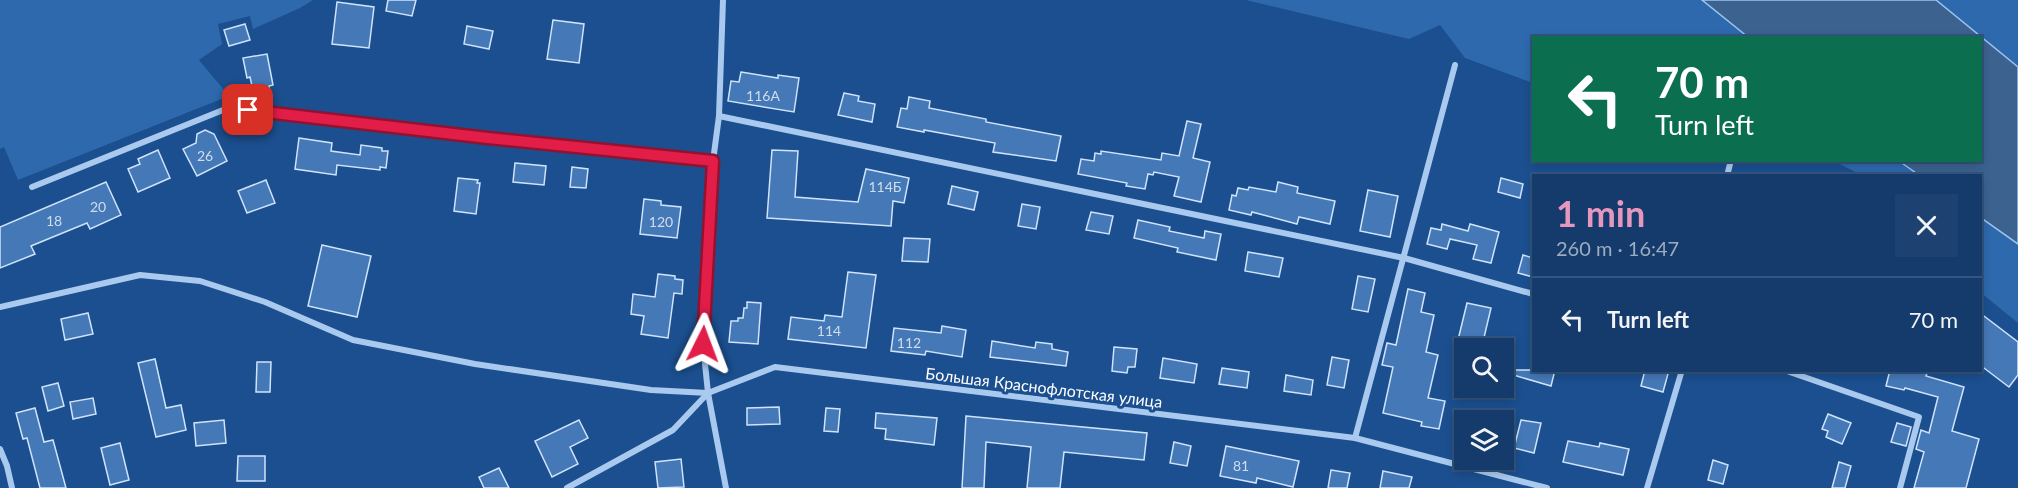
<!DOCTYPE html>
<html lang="en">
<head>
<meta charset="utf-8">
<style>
  :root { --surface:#143b6b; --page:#1d4271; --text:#f1f3f6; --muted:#9dadc1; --line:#33557e; --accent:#e797bd }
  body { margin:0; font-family:Lato,sans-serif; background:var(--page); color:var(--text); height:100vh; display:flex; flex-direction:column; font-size:22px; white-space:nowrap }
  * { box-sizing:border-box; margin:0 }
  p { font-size:20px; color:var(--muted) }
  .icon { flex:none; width:33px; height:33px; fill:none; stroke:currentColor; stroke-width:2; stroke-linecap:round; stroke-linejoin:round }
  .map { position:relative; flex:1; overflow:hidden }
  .details { position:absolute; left:1532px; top:174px; width:450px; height:198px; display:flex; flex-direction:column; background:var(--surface); border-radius:0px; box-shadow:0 3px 9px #0003,0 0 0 2px var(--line) }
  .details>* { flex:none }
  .top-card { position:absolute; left:1532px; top:36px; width:450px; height:126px; border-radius:0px; box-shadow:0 3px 9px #0003,0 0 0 2px var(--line); background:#0b6e4f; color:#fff; overflow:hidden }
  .controls { position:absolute; left:1454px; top:338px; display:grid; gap:12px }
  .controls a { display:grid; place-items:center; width:60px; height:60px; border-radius:0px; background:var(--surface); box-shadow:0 3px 9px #0003,0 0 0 2px var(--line); font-size:30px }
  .pin { position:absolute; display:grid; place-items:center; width:51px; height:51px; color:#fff; margin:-26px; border-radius:12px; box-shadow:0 3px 9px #0006 }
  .me { position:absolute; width:66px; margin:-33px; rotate:3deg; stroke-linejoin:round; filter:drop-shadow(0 0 4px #0008) }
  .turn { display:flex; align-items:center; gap:21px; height:126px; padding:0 24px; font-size:27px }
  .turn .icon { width:78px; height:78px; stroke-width:2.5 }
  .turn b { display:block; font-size:42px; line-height:51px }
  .round { display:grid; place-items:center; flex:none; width:63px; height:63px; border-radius:0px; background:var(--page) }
  .headline { display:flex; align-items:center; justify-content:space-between; height:102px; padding:0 24px }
  h1 { font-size:36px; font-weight:700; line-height:45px; color:var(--accent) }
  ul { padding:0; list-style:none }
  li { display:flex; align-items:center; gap:18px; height:84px; padding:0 24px; border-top:2px solid var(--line) }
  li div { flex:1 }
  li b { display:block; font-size:22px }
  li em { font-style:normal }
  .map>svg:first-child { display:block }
</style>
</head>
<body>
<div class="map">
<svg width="2018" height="488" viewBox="0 0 2018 488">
  <rect width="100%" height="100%" fill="#1b4f8f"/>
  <!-- green -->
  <g fill="#2e69ad">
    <path d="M 0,0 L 313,0 L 300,8 L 253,29 L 250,16 L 218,24 L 222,44 L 199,60 L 229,96 L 18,180 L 4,147 L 0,149 Z"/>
    <path d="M 1246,0 L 1702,0 L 1748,37 L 1533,38 L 1533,83 L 1465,58 L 1440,25 L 1409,39 Z"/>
    <path d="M 1936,0 L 2018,0 L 2018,67 Z"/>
    <path d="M 1834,161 L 1898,161 L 1919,175 L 1861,175 Z"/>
    <path d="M 1980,217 L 2018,244 L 2018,323 L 1980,292 Z"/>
  </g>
  <!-- water -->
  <path fill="#3c6290" stroke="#9cc4f0" stroke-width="1.5" d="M 1702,0 L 1936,0 L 2018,67 L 2018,244 L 1980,217 L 1980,176 L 1919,175 L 1899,161 L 1980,160 L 1980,38 L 1748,37 Z"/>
  <!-- building -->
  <g fill="#4478b7" stroke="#cfe3fa" stroke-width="1.5">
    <path d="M 388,0 L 416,0 L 412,16 L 386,11 Z"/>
    <path d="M 337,2 L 374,7 L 369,48 L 332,44 Z"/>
    <path d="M 553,20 L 584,24 L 579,63 L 547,59 Z"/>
    <path d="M 245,24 L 250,40 L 229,46 L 224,30 Z"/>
    <path d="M 467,26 L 493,31 L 489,49 L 464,44 Z"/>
    <path d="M 267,54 L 273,85 L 269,86 L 270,92 L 254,95 L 250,77 L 247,78 L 243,58 Z"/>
    <path d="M 741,72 L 778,78 L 778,75 L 799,78 L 794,112 L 728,101 L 731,81 L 739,82 Z"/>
    <path d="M 844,93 L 859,96 L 858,101 L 875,104 L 872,122 L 838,115 Z"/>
    <path d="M 909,97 L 930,101 L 929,108 L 986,119 L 986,122 L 1061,136 L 1056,161 L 993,152 L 995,143 L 924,130 L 924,132 L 897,127 L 901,108 L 907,109 Z"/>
    <path d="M 1187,121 L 1201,124 L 1193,158 L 1210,162 L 1201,202 L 1174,196 L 1179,177 L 1154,172 L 1153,175 L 1148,174 L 1145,189 L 1126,186 L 1127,183 L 1078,174 L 1081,159 L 1094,161 L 1095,153 L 1101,154 L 1101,151 L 1161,160 L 1162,153 L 1179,156 Z"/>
    <path d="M 205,130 L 214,134 L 227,161 L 197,176 L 183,149 L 196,143 L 197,134 Z"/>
    <path d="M 299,138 L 332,143 L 331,151 L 360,155 L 361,145 L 382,148 L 382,151 L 388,151 L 386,168 L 380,167 L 380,170 L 337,165 L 336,175 L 295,169 Z"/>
    <path d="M 158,150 L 170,178 L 138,192 L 128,169 L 140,164 L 138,159 Z"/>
    <path d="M 772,150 L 798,151 L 795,197 L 858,202 L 866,169 L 909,178 L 904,203 L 893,201 L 891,226 L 767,218 Z"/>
    <path d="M 515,163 L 546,166 L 544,185 L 513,182 Z"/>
    <path d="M 572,167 L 588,169 L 586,188 L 570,187 Z"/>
    <path d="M 458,178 L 478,180 L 477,183 L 480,183 L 476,214 L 454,211 Z"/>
    <path d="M 1501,178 L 1523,184 L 1520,198 L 1498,192 Z"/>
    <path d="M 266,180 L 275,203 L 247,213 L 238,191 Z"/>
    <path d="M 106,182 L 121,215 L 90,229 L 87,223 L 31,246 L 35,254 L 0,268 L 0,227 Z"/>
    <path d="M 1278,182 L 1298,187 L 1297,193 L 1335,201 L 1330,224 L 1299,217 L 1297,224 L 1252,212 L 1251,215 L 1229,210 L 1232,195 L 1236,196 L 1238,188 L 1248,190 L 1249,187 L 1276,192 Z"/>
    <path d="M 952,186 L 978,192 L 974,210 L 948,204 Z"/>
    <path d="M 1368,190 L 1398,196 L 1390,237 L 1360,231 Z"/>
    <path d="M 644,199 L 661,201 L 661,205 L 681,207 L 677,238 L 640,234 Z"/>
    <path d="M 1022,204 L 1040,207 L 1036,229 L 1018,226 Z"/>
    <path d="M 1091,212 L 1113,216 L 1109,234 L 1086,230 Z"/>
    <path d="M 1138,220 L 1170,227 L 1169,231 L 1204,238 L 1205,231 L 1221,234 L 1216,260 L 1177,252 L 1178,248 L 1134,238 Z"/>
    <path d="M 1442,224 L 1468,231 L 1470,224 L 1499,232 L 1491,263 L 1473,259 L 1477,245 L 1450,239 L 1447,249 L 1427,244 L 1431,228 L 1441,230 Z"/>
    <path d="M 904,238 L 930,239 L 928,262 L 902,261 Z"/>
    <path d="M 322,245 L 371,256 L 357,317 L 308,306 Z"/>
    <path d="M 1248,252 L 1283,258 L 1279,277 L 1245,271 Z"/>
    <path d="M 1523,255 L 1533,258 L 1533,277 L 1518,273 Z"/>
    <path d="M 848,272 L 876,275 L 866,348 L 788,339 L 791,317 L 824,321 L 825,315 L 842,317 Z"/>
    <path d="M 658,274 L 675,276 L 675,279 L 683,280 L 682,294 L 674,293 L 668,338 L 641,334 L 644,316 L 631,314 L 633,294 L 655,297 Z"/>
    <path d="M 1358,276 L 1375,279 L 1368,312 L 1352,309 Z"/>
    <path d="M 1408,289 L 1425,293 L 1421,312 L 1434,315 L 1426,352 L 1438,355 L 1428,398 L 1445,401 L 1439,429 L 1421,426 L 1422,422 L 1383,413 L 1393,367 L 1382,365 L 1387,343 L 1396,345 Z"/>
    <path d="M 747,302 L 761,303 L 758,344 L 729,342 L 731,321 L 738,321 L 738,318 L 743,318 L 744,308 L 747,308 Z"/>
    <path d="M 1467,303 L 1491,308 L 1482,346 L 1458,340 Z"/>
    <path d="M 88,313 L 93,334 L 65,340 L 61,319 Z"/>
    <path d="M 1980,313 L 2018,342 L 2018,375 L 2009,387 L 1980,365 Z"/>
    <path d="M 942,326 L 966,330 L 962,357 L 926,351 L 925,355 L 891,351 L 894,328 L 941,333 Z"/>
    <path d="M 992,341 L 1035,348 L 1036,342 L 1052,344 L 1052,349 L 1068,352 L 1066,366 L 990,357 Z"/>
    <path d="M 1114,347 L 1137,349 L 1135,367 L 1128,367 L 1127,373 L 1112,371 Z"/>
    <path d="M 1332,357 L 1349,360 L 1344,388 L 1327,385 Z"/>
    <path d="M 1163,358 L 1197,364 L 1194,383 L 1160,378 Z"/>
    <path d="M 155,359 L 166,408 L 181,405 L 186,430 L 156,437 L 138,363 Z"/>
    <path d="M 257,362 L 271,362 L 270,392 L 256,392 Z"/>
    <path d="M 1222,368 L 1249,372 L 1247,388 L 1219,384 Z"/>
    <path d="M 1511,370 L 1555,370 L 1551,386 L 1510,374 Z"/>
    <path d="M 1645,370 L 1669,370 L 1663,392 L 1641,386 Z"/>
    <path d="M 1890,370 L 1928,370 L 1926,376 L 1964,387 L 1952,431 L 1979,439 L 1966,488 L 1914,488 L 1924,452 L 1916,449 L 1921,430 L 1929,433 L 1938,397 L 1905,388 L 1904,390 L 1886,386 Z"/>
    <path d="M 1286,375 L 1313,380 L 1311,395 L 1284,391 Z"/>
    <path d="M 58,383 L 64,406 L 48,411 L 42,387 Z"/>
    <path d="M 93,398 L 96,414 L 73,419 L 70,402 Z"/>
    <path d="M 779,407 L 780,424 L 747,425 L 747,408 Z"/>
    <path d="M 35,408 L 44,442 L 53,440 L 66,488 L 40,488 L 27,438 L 23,439 L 16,413 Z"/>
    <path d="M 826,408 L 840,409 L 838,432 L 824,431 Z"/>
    <path d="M 876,413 L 937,418 L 934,445 L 885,439 L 886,429 L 875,428 Z"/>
    <path d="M 1828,414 L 1851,423 L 1842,444 L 1826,437 L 1828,431 L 1822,429 Z"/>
    <path d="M 966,416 L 1147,433 L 1144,460 L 1064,452 L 1060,488 L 1027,488 L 1031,447 L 986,442 L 984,488 L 962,488 Z"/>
    <path d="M 224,420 L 226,443 L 196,446 L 194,423 Z"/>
    <path d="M 579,420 L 588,438 L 570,447 L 578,464 L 552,477 L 535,441 Z"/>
    <path d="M 1521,420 L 1541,423 L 1534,453 L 1514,448 Z"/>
    <path d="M 1897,423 L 1911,427 L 1906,446 L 1891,442 Z"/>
    <path d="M 1568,441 L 1599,447 L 1600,443 L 1629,449 L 1623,475 L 1563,462 Z"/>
    <path d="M 1174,442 L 1191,446 L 1187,466 L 1170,463 Z"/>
    <path d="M 120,443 L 129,480 L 110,485 L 101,448 Z"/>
    <path d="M 1226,446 L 1299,461 L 1293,487 L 1257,478 L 1256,483 L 1220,476 Z"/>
    <path d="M 238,456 L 265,456 L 265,481 L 237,481 Z"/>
    <path d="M 681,459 L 684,487 L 658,488 L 655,462 Z"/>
    <path d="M 1713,460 L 1728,465 L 1723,484 L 1708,480 Z"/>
    <path d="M 1839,462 L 1851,466 L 1845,488 L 1832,488 Z"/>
    <path d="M 499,468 L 509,488 L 484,488 L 479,477 Z"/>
    <path d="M 1331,470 L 1350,473 L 1347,488 L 1328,488 Z"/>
    <path d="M 1383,471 L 1412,477 L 1409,488 L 1380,488 Z"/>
  </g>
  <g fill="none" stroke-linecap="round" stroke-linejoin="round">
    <!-- street -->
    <g stroke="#a9c9ee" stroke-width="6">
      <path d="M 723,0 L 719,116 L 713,161 L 703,344 L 708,393 L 726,488"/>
      <path d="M 719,116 L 1404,258 L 1533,294"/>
      <path d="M 1727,176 L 1731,160"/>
      <path d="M 32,187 L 228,108 L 488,138 L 713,161"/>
      <path d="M 0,307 L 140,275 L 200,281 L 265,302 L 353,340 L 475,364 L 651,390 L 708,393"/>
      <path d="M 1784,370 L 1919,417 L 1900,488"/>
      <path d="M 1355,438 L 1455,65"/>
      <path d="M 0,449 L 7,466 L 12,488"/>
      <path d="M 567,488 L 673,430 L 708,393 L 775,367 L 1355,438 L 1547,488"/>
      <path d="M 1647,488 L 1682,370"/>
    </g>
  </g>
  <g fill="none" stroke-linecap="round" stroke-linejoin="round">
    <defs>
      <path id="route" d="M 248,110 L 488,138 L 713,161 L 703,344"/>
    </defs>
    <!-- route casing -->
    <use href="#route" stroke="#92132f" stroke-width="15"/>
    <!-- route -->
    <use href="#route" stroke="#e11d48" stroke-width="10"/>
  </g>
  <g text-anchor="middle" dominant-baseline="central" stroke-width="6" stroke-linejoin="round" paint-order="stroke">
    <!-- number labels -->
    <g font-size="14" fill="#d0dded">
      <text x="763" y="95">116А</text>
      <text x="205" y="155">26</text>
      <text x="885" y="186">114Б</text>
      <text x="98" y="206">20</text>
      <text x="54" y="220">18</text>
      <text x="661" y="221">120</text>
      <text x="829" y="330">114</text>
      <text x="909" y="342">112</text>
      <text x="1241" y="465">81</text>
    </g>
    <!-- street labels -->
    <g font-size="16" fill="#fff" stroke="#1b4f8f">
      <text transform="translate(1044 387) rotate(7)">Большая Краснофлотская улица</text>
    </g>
  </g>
</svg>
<div class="controls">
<a><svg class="icon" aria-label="search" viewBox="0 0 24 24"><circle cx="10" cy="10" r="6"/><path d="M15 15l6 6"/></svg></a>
<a><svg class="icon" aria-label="layers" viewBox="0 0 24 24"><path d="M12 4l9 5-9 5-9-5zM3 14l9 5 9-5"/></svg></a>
</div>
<div class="pin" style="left:248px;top:110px;background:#d93025"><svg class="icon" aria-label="arrive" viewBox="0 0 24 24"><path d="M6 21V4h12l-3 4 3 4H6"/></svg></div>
<svg class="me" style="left:703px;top:344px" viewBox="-20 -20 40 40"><path d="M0-17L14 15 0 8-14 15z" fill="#e11d48" stroke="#fff" stroke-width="4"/></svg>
<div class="top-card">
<div class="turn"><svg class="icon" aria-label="left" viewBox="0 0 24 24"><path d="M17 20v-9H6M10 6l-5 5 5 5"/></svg><div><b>70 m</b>Turn left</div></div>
</div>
<section class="details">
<div class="headline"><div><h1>1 min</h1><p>260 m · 16:47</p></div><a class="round"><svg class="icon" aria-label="close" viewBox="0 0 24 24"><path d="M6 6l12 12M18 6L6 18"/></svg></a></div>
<ul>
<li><svg class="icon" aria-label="left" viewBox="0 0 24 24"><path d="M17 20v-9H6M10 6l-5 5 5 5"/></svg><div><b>Turn left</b></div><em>70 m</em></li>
</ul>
</section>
</div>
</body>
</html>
